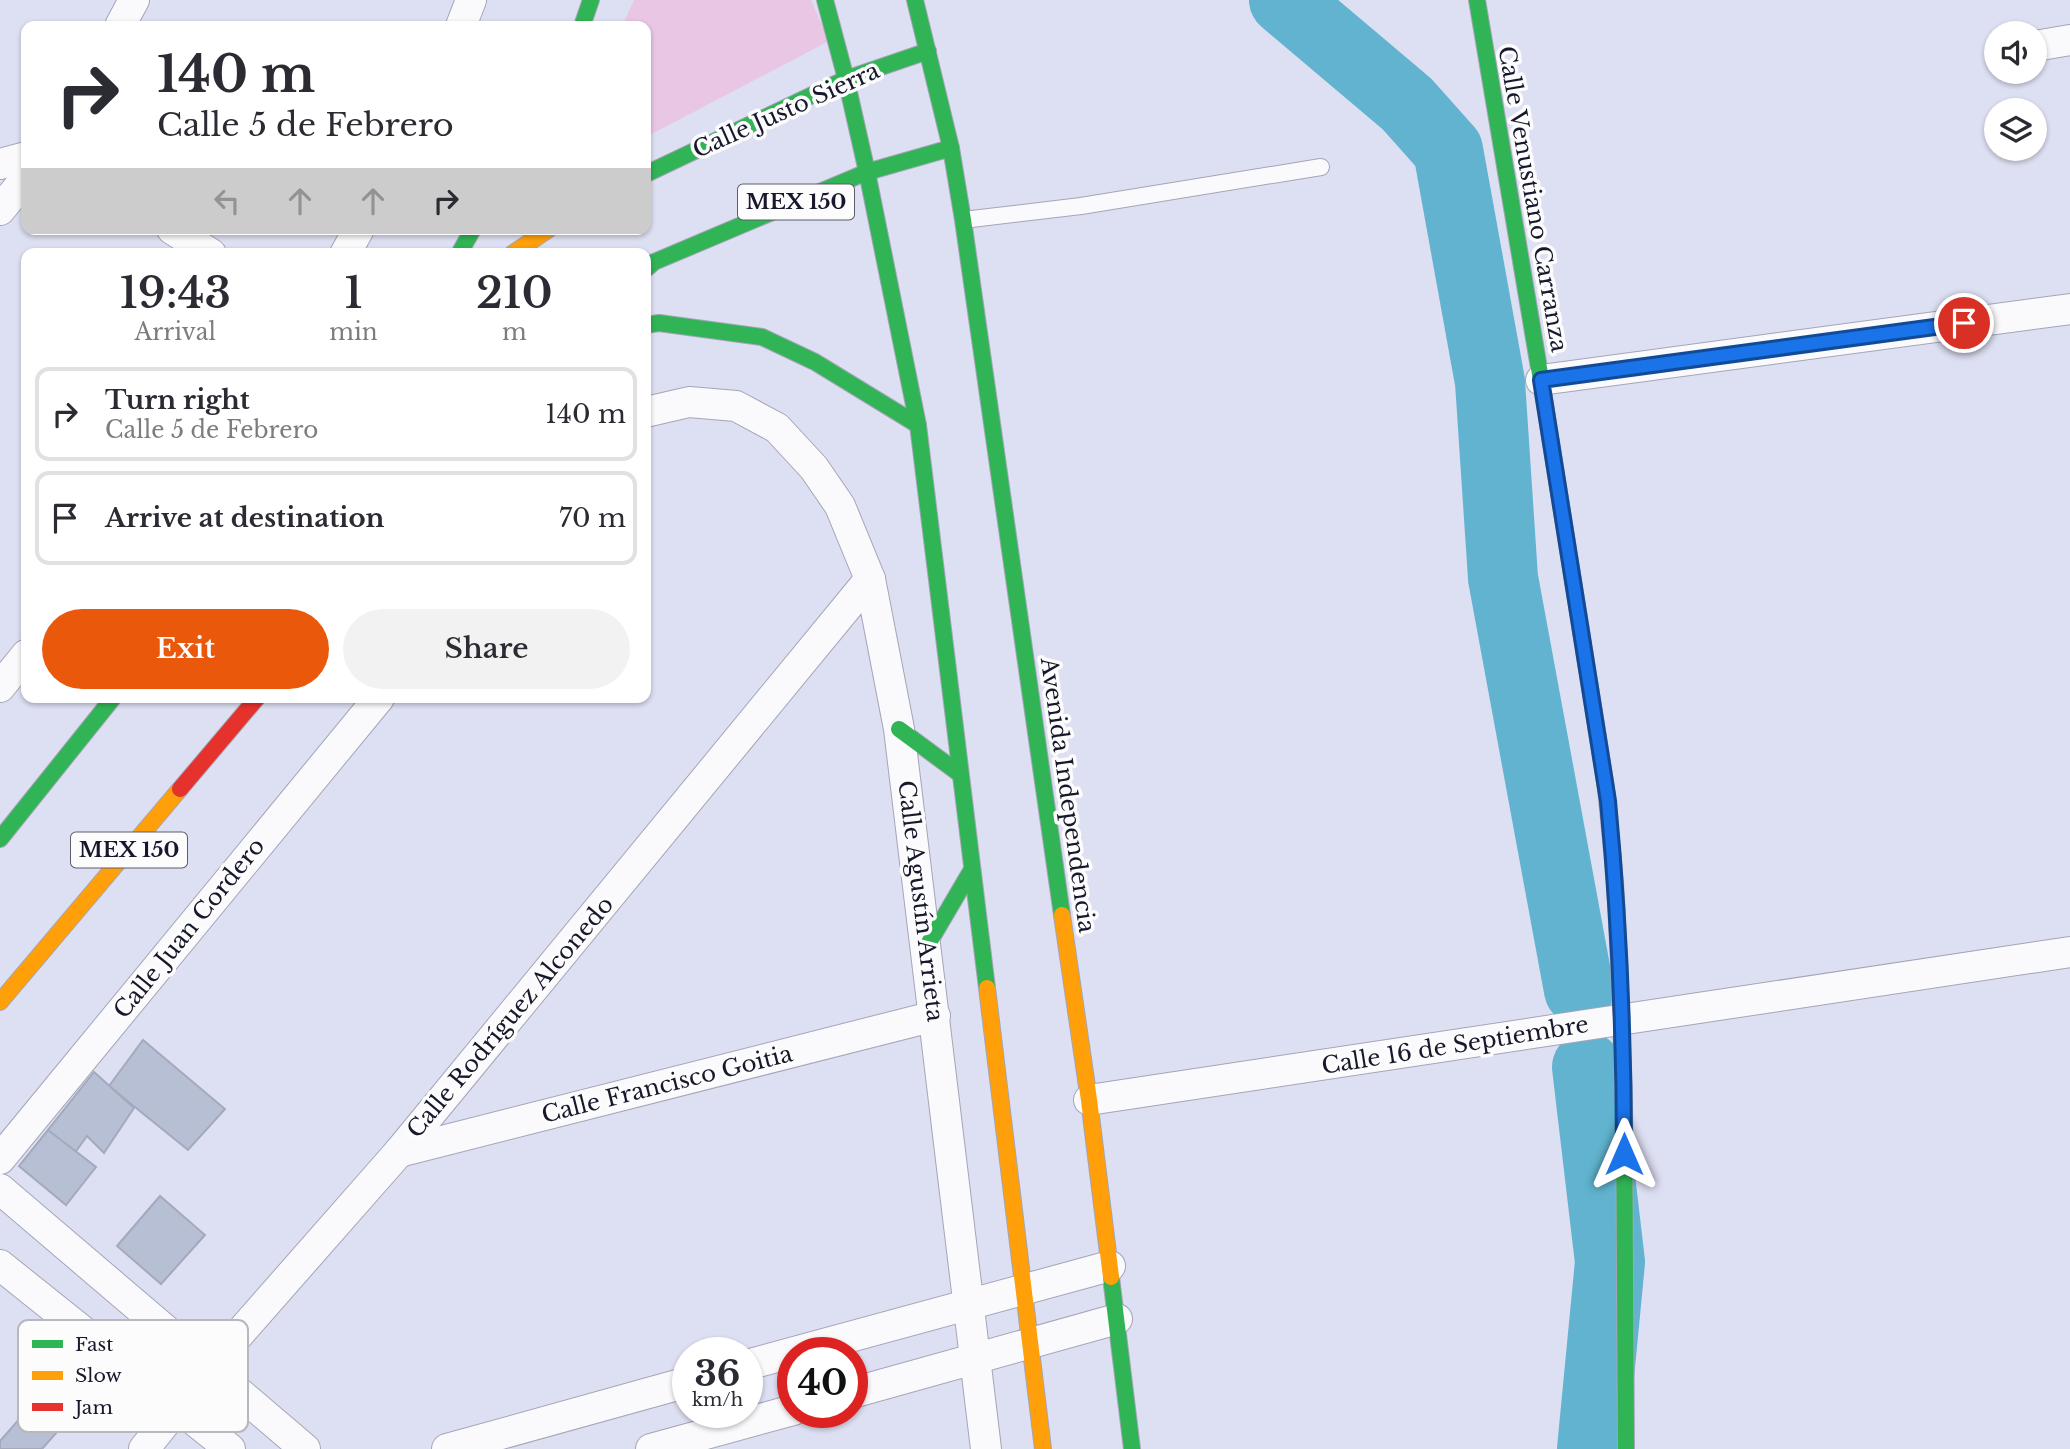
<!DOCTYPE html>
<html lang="en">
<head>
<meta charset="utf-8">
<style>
  :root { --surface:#fff; --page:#f2f2f3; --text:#2b2b33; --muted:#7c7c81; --line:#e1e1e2; --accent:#ea580c }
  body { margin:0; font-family:"Libre Baskerville",serif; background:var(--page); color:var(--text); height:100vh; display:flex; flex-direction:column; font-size:26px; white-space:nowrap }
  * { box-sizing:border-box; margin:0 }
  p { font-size:23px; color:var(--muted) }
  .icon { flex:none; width:38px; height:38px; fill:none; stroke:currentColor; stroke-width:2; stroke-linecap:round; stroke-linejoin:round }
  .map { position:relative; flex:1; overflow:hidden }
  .sheet { position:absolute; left:21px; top:248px; width:630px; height:455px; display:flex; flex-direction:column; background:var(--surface); border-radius:14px; box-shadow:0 2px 5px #0004 }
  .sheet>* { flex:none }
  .top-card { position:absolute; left:21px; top:21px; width:630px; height:214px; border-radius:14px; box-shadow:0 2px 5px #0004; background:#fff; color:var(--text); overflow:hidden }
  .tools { position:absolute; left:1984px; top:21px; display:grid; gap:14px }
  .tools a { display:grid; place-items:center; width:63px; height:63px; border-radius:50%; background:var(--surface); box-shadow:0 2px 5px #0004; font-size:35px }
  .speed { position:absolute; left:672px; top:1337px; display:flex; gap:14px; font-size:35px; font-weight:700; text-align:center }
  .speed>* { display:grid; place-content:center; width:91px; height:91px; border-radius:50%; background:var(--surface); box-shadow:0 2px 5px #0004; line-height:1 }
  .speed small { font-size:18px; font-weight:400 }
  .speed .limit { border:10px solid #d22; background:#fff; color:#111 }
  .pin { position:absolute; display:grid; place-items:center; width:60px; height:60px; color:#fff; margin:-30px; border:4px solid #fff; border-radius:50%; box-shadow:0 2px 7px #0007 }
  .me { position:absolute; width:77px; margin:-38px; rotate:0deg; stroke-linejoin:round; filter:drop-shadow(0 0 5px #0008) }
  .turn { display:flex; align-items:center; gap:24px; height:147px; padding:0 21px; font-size:32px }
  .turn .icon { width:91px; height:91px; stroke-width:2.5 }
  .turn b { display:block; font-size:49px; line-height:60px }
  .lanes { display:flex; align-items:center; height:66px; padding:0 21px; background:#0003; justify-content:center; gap:35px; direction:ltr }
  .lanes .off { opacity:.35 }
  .eta { display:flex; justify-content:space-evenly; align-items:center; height:119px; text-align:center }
  .eta b { font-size:42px; font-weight:600; line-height:49px }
  .action { display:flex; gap:14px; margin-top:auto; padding:14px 21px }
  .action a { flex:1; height:80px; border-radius:42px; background:var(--accent); color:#fff; font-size:28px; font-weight:600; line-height:80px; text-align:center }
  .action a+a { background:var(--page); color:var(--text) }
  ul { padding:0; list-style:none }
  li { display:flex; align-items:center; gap:21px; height:94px; margin:0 14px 10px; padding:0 7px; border:4px solid var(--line); border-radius:14px }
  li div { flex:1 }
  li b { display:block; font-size:26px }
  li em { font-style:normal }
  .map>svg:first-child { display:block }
</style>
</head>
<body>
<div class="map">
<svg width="2070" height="1449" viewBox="0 0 2070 1449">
  <rect width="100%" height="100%" fill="#dddff2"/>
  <!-- green -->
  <path fill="#e9c6e4" d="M 634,0 L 811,0 L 829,41 L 646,137 L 646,26 L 622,26 Z"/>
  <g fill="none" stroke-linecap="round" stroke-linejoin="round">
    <!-- river -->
    <g stroke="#61b3d0" stroke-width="70">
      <path d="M 1284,0 L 1407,104 L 1448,150 L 1490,382 L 1503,578 L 1579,990"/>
      <path d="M 1587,1067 L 1610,1262 L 1592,1449"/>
    </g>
  </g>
  <!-- building -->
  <g fill="#b7bfd5" stroke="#a4aabc" stroke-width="2">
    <path d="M 143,1040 L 225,1109 L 188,1150 L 109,1086 Z"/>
    <path d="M 94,1072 L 134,1108 L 104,1153 L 87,1136 L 74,1154 L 48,1130 Z"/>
    <path d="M 48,1130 L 96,1167 L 66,1205 L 19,1166 Z"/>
    <path d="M 160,1196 L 205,1235 L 161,1284 L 117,1246 Z"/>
    <path d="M 71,1360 L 102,1381 L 42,1449 L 0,1449 L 0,1441 Z"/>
  </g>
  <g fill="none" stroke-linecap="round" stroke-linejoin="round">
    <defs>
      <path id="lane" d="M 963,220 L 1081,206 L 1321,167"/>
      <g id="street">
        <path d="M 120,26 L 134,0"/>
        <path d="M 461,26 L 471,0"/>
        <path d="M 2035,46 L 2070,40"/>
        <path d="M 0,164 L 26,157"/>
        <path d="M 0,210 L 26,178"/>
        <path d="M 172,229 L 211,254"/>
        <path d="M 345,254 L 359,229"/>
        <path d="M 1541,380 L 2070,309"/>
        <path d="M 646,412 L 689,402 L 736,406 L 777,428 L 814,468 L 840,506 L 870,579 L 899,729 L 986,1449"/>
        <path d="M 0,687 L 26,655"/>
        <path d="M 1089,1100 L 2070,952"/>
        <path d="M 399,1152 L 935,1016"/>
        <path d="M 0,1159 L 379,698"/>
        <path d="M 0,1189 L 305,1449"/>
        <path d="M 0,1265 L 230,1449"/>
        <path d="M 747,1365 L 1110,1266"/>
        <path d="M 852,1393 L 1117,1319"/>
        <path d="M 144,1449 L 210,1367 L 399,1152 L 870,579"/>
        <path d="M 447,1449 L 688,1382"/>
        <path d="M 651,1449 L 793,1410"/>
      </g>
      <g id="fast">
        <path d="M 825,0 L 846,79 L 867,172"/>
        <path d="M 1477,0 L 1541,380 L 1606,788"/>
        <path d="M 582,26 L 591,0"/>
        <path d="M 951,148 L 963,220 L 1062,915"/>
        <path d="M 867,172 L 918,425 L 987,988"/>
        <path d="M 646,174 L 846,79 L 928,51"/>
        <path d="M 459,254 L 473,229"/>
        <path d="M 646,269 L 654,262 L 867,172 L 951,148 L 915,0"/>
        <path d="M 646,325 L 659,323 L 762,337 L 815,362 L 918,425"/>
        <path d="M 899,729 L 960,774"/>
        <path d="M 0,839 L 113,698"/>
        <path d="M 927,946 L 971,871"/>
        <path d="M 1624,1105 L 1626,1449"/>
        <path d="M 1111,1277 L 1132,1449"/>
      </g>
      <g id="slow">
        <path d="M 512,254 L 549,229"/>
        <path d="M 1062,915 L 1089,1100 L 1111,1277"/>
        <path d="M 987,988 L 1043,1449"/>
        <path d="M 0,1002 L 180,789"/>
      </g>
      <g id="jam">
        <path d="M 1606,788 L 1615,882 L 1619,963 L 1624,1105"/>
        <path d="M 180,789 L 257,698"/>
      </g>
    </defs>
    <!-- lane casing -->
    <use href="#lane" stroke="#a4a5b7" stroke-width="18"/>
    <!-- street casing -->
    <use href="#street" stroke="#a4a5b7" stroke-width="32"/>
    <!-- fast casing -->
    <use href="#fast" stroke="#a4a5b7" stroke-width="18"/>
    <!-- slow casing -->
    <use href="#slow" stroke="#a4a5b7" stroke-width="18"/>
    <!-- jam casing -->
    <use href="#jam" stroke="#a4a5b7" stroke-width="18"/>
    <!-- lane -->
    <use href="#lane" stroke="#fafafd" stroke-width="16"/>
    <!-- street -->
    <use href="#street" stroke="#fafafd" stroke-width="30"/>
    <!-- fast -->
    <use href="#fast" stroke="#30b455" stroke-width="16"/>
    <!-- slow -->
    <use href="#slow" stroke="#ff9f0a" stroke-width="16"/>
    <!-- jam -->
    <use href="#jam" stroke="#e5322d" stroke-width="16"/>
  </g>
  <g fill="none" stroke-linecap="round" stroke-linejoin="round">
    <defs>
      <path id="route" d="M 1624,1154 C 1624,1036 1619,918 1608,801 L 1541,380 L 1964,323"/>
    </defs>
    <!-- route casing -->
    <use href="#route" stroke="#114b97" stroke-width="18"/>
    <!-- route -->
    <use href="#route" stroke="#1a73e8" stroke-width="12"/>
  </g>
  <g text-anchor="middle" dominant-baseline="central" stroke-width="7" stroke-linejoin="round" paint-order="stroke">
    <!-- shield labels -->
    <g fill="#fcfcfc" stroke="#5c5c6a" stroke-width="2">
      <rect x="738" y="184.5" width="116" height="35" rx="5"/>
      <rect x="71" y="832.5" width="116" height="35" rx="5"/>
    </g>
    <g font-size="21" font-weight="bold" fill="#17182c">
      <text x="796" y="202">MEX 150</text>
      <text x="129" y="850">MEX 150</text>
    </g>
    <!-- street labels -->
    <g font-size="23" fill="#17182c" stroke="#fcfcfc">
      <text transform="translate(786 110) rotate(-24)">Calle Justo Sierra</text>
      <text transform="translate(1533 199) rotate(80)">Calle Venustiano Carranza</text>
      <text transform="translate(1068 795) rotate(82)">Avenida Independencia</text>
      <text transform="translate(921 901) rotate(83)">Calle Agustín Arrieta</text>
      <text transform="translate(189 928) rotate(-51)">Calle Juan Cordero</text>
      <text transform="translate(510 1017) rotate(-50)">Calle Rodríguez Alconedo</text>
      <text transform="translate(1455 1045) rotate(-9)">Calle 16 de Septiembre</text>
      <text transform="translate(667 1084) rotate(-14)">Calle Francisco Goitia</text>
    </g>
  </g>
  <!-- legend -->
  <rect x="18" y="1320" width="230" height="112" rx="10" fill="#fcfcfc" stroke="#b7b8be" stroke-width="2"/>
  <rect x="32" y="1340" width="31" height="8" fill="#30b455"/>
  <rect x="32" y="1371" width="31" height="9" fill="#ff9f0a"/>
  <rect x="32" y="1403" width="31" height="8" fill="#e5322d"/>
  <g font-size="19" fill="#17182c">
    <text x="75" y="1351">Fast</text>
    <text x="75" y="1382">Slow</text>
    <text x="75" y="1414">Jam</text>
  </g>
</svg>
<div class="tools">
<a><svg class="icon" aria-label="sound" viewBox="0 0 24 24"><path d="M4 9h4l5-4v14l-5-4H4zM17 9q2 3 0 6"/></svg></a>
<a><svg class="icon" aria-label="layers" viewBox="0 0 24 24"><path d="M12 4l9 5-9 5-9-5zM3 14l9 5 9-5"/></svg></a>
</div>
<div class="speed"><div>36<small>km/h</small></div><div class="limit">40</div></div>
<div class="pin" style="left:1964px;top:323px;background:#d93025"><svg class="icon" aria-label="arrive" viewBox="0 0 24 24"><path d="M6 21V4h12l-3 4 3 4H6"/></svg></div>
<svg class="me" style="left:1624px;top:1154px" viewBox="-20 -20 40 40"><path d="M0-17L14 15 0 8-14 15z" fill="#1a73e8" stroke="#fff" stroke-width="4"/></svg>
<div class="top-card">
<div class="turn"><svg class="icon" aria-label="right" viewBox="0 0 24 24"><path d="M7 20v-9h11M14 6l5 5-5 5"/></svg><div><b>140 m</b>Calle 5 de Febrero</div></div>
<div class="lanes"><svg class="icon off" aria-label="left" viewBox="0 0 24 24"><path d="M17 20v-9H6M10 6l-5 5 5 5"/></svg><svg class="icon off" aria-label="ahead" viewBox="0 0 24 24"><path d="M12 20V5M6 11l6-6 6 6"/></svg><svg class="icon off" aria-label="ahead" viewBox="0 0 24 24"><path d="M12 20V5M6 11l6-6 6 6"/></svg><svg class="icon" aria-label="right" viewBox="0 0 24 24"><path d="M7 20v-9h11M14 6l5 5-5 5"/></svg></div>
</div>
<section class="sheet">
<div class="eta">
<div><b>19:43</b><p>Arrival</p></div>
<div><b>1</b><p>min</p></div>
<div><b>210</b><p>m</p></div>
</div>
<ul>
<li><svg class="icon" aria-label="right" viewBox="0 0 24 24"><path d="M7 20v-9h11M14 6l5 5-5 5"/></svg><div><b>Turn right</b><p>Calle 5 de Febrero</p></div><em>140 m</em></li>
<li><svg class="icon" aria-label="arrive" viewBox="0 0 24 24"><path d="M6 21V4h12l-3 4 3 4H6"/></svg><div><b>Arrive at destination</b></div><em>70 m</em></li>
</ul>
<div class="action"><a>Exit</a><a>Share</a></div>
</section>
</div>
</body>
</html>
